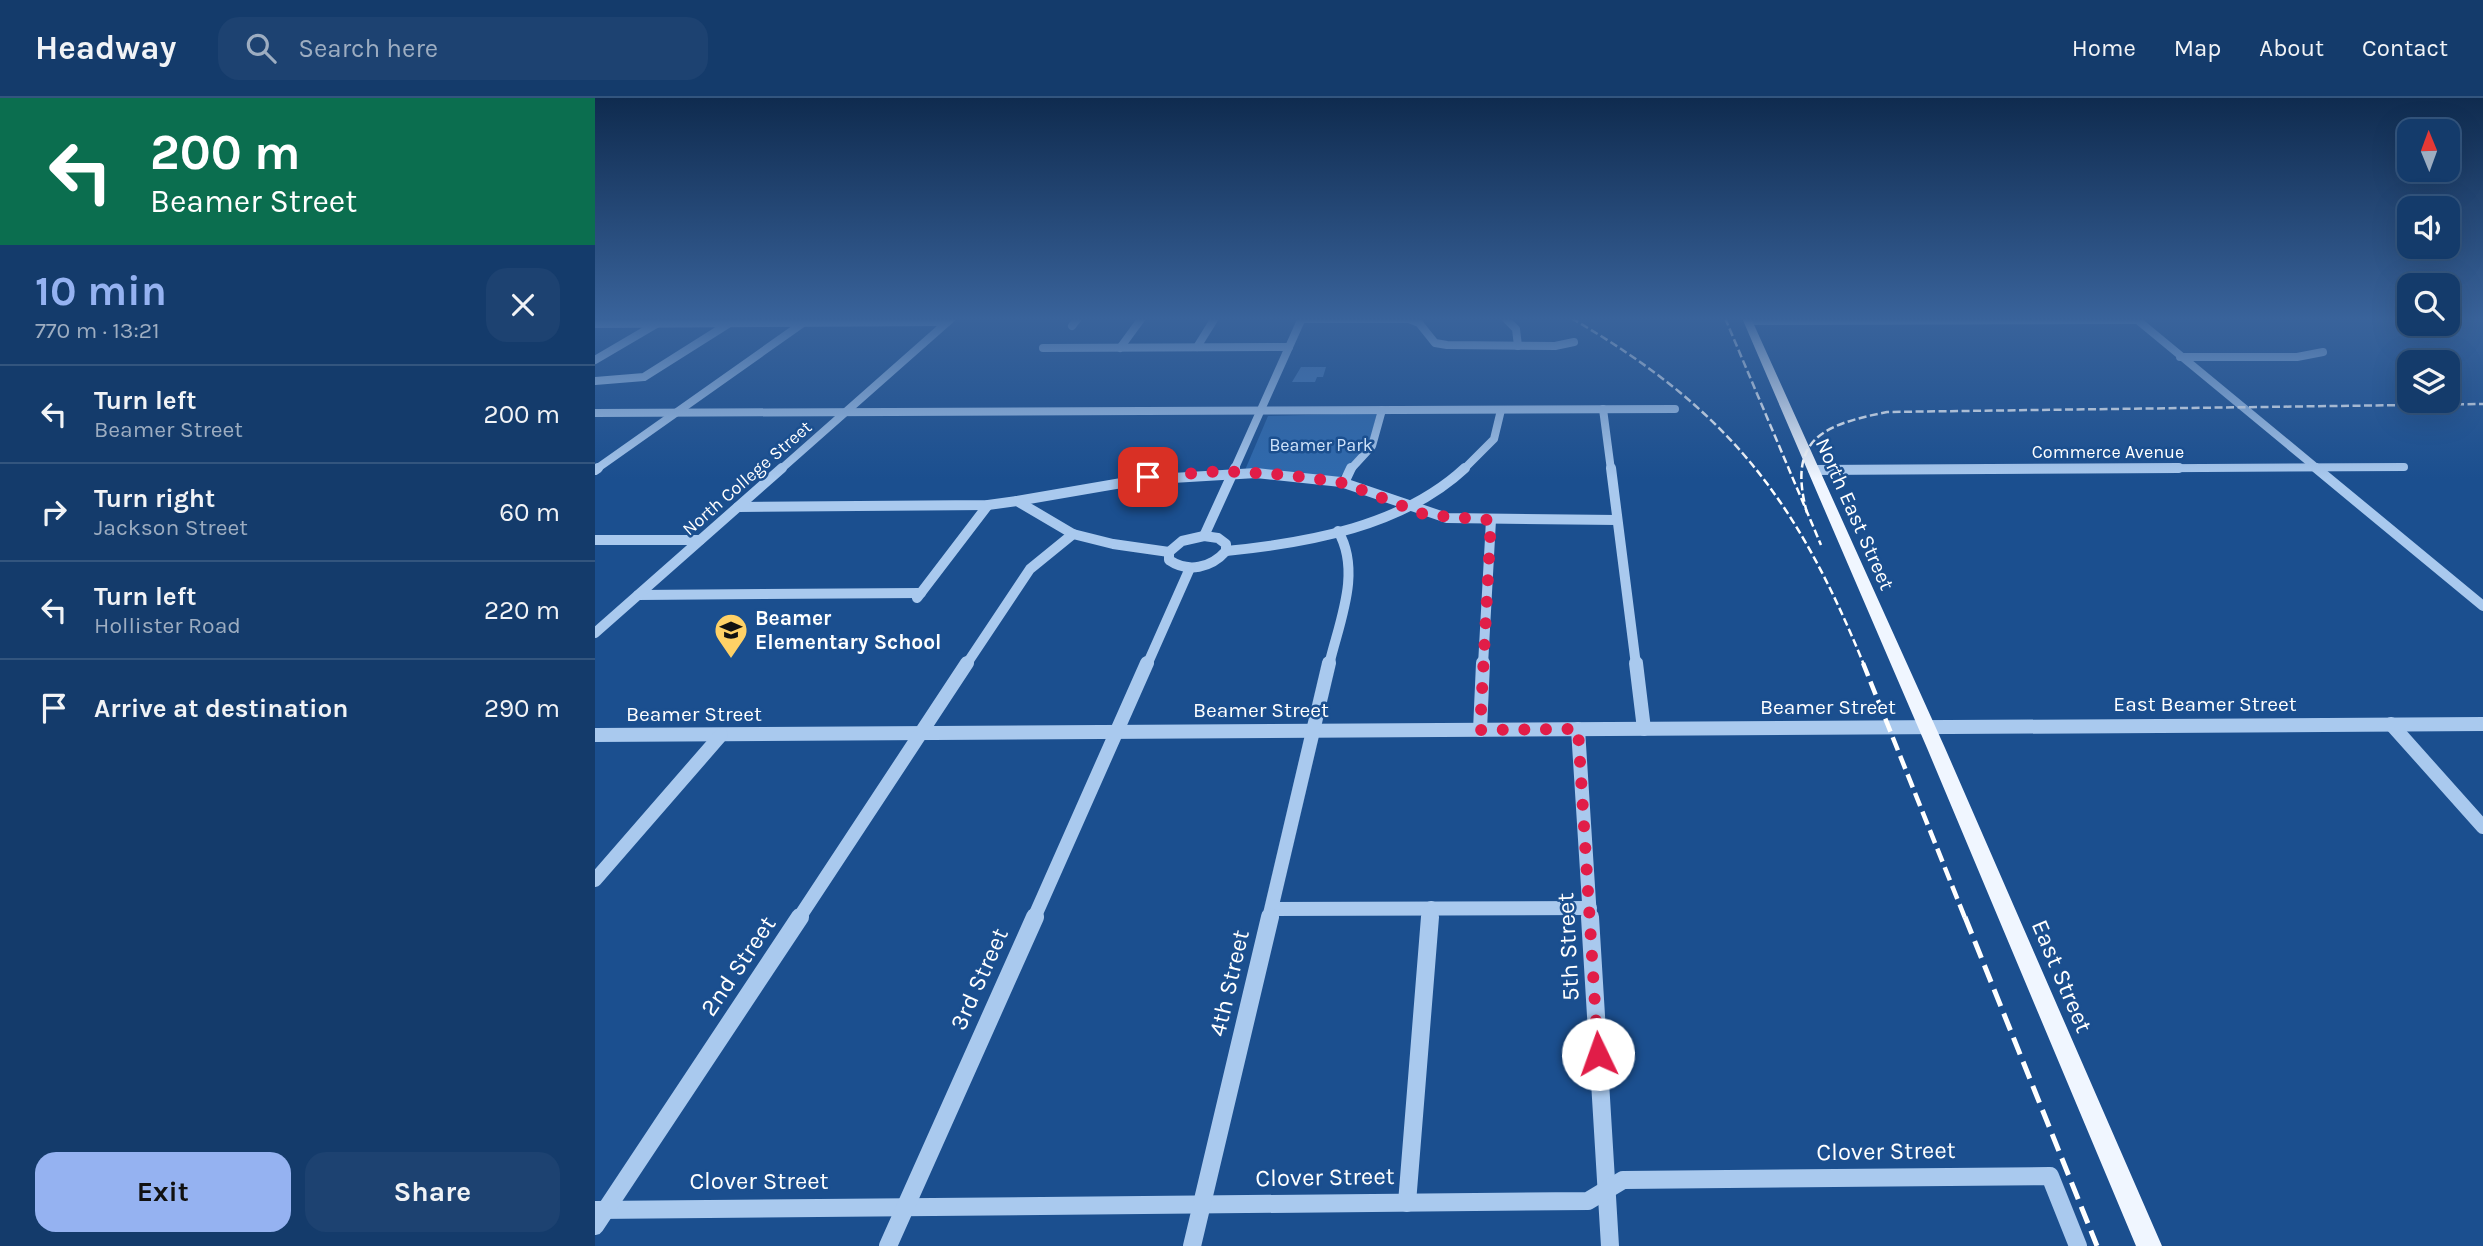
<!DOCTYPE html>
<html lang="en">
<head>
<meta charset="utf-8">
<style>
  :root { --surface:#143b6b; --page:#1d4271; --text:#f1f3f6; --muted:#9dadc1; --line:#33557e; --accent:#95b2f1 }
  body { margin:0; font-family:Karla,sans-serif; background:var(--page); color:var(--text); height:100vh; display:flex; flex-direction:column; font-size:26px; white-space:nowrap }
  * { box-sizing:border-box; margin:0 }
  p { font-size:23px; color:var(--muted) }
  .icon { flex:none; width:38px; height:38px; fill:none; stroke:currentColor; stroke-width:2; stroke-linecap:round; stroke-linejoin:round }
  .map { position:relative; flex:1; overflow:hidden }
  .details { display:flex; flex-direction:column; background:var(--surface); width:595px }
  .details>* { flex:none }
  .guide { background:#0b6e4f; color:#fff; overflow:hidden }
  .needle { width:46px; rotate:359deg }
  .controls { position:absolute; left:1802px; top:21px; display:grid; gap:14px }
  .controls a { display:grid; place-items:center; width:63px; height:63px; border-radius:14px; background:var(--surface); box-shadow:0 7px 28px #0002,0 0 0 2px var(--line); font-size:35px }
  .pin { position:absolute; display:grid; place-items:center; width:60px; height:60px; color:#fff; margin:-30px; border-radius:14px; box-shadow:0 4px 10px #0006 }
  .me { position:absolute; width:77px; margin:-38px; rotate:357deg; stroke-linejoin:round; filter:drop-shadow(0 0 5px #0008) }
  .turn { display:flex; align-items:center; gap:24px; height:147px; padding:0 35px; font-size:32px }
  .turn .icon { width:91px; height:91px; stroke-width:2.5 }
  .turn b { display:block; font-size:49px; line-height:60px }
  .round { display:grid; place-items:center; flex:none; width:74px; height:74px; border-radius:21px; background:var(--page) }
  .headline { display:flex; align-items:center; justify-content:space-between; height:119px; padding:0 35px }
  h1 { font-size:42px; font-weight:700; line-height:52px; color:var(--accent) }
  .button { display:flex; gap:14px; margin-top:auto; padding:14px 35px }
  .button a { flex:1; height:80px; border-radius:21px; background:var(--accent); color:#111; font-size:28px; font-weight:700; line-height:80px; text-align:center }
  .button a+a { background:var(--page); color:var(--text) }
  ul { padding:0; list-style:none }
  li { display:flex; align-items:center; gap:21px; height:98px; padding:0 35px; border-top:2px solid var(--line) }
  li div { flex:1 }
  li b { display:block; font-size:26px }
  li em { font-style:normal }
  header { display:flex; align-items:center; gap:42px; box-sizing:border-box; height:98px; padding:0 35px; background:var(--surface); border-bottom:2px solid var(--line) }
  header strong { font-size:33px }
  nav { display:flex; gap:38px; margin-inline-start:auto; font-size:24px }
  .search { width:490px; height:63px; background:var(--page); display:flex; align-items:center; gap:18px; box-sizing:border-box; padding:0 24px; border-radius:21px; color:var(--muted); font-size:26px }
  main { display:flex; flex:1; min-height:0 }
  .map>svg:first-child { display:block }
</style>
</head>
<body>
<header>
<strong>Headway</strong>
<div class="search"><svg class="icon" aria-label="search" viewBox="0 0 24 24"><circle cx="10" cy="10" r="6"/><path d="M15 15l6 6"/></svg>Search here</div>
<nav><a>Home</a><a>Map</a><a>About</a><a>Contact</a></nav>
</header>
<main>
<section class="details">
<div class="guide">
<div class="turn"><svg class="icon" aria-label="left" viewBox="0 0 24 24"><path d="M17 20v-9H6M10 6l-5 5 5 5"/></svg><div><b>200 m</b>Beamer Street</div></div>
</div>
<div class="headline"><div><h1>10 min</h1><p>770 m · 13:21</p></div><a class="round"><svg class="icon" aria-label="close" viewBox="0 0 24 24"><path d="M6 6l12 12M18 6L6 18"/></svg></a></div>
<ul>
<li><svg class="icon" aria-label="left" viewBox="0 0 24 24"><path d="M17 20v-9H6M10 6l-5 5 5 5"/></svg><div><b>Turn left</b><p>Beamer Street</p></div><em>200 m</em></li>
<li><svg class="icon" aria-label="right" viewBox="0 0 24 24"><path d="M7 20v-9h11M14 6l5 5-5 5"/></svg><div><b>Turn right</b><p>Jackson Street</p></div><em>60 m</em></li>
<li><svg class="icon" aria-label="left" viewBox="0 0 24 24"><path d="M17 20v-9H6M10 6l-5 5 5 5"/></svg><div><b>Turn left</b><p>Hollister Road</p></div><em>220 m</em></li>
<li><svg class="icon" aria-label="arrive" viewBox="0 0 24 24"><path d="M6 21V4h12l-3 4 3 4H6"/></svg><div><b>Arrive at destination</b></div><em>290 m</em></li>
</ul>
<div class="button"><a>Exit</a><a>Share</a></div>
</section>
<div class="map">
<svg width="1888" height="1148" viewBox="0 0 1888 1148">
  <rect width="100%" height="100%" fill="#1b4f8f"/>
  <!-- green -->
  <path fill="#2e69ad" d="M 782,315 L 775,343 L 745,379 L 650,372 L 673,318 Z"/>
  <!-- building -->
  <path fill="#4478b7" d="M 706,269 L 731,269 L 728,279 L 722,279 L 720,284 L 697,284 Z"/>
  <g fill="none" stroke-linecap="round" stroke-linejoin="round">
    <!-- minor-far3 -->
    <g stroke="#a9c9ee" stroke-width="8">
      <path d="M 910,220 L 921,231 L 923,248"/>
      <path d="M 1540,220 L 1724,372"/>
      <path d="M 706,221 L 814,221 L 824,225 L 840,245 L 852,247 L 960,248 L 979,244"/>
      <path d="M 1153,223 L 1541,222"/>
      <path d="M 0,226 L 352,224"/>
      <path d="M 477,228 L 483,220"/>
      <path d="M 602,249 L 620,220"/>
      <path d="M 448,250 L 694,249"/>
      <path d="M 525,250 L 547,220"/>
      <path d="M 1585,259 L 1702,259 L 1728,254"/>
      <path d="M 0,262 L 63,225"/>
      <path d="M 0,283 L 49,279 L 133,226"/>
      <path d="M 1008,311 L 1016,372"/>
      <path d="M 0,315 L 1080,311"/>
      <path d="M 0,372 L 208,225"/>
      <path d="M 185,372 L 357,220"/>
      <path d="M 639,372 L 707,220"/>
      <path d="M 755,372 L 777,348 L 787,312"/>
      <path d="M 868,372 L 899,341 L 906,312"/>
      <path d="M 1240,372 L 1809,369"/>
    </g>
    <!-- minor-far2 -->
    <g stroke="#a9c9ee" stroke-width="10">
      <path d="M 1016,370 L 1041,567"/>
      <path d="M 1721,370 L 1888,508"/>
      <path d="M 0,372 L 3,370"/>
      <path d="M 1218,372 L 1584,370"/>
      <path d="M 749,385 L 756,370"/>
      <path d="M 422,403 L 544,382 L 661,375 L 746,384 L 852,420 L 1022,422"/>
      <path d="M 143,409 L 393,407 L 422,403 L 478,436 L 518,446 L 574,454"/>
      <path d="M 609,438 L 640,370"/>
      <path d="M 609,438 L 623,440 L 631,446 L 631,453 C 616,470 593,475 574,462 L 574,454 L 587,443 Z"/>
      <path d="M 0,442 L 105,442"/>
      <path d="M 631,453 C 713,445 808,428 870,370"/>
      <path d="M 43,497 L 326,495"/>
      <path d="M 322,500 L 393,407"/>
      <path d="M 0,535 L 187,370"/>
      <path d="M 371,567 L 435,471 L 478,436"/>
      <path d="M 552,567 L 595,470"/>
      <path d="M 734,567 C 744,524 767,474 743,433"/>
      <path d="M 888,567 L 896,422"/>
    </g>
    <!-- minor-far1 -->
    <g stroke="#a9c9ee" stroke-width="14">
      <path d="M 1041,565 L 1049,631"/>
      <path d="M 1796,626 L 1888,729"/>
      <path d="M 983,631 L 995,820"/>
      <path d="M 885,632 L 888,565"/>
      <path d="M 0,637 L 1888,626"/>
      <path d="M 0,782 L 126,637"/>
      <path d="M 677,811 L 995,810"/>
      <path d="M 204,820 L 372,565"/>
      <path d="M 439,820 L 552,565"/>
      <path d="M 674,820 L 734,565"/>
      <path d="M 835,820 L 836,810"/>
    </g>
    <!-- minor -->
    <g stroke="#a9c9ee" stroke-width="18">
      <path d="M 995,819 L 1015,1148"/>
      <path d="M 812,1105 L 835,819"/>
      <path d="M 0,1112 L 993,1103 L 1028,1082 L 1455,1078 L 1483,1148"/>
      <path d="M 0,1128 L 205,819"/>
      <path d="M 293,1148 L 440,819"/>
      <path d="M 597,1148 L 675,819"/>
    </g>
    <!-- major -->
    <path fill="#f0f6ff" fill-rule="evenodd" d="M 1147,220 L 1156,220 L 1350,650 L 1567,1148 L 1541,1148 L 1332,650 Z"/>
    <!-- rail-far2 -->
    <g stroke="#fff" stroke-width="2.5" stroke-dasharray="8 3.5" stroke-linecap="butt">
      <path d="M 976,220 C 1133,311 1201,400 1269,567"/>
      <path d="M 1130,220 L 1226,447"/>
      <path d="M 1212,415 C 1192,341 1227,327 1292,314 L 1888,306"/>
    </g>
    <!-- rail-far1 -->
    <path stroke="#fff" stroke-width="4.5" stroke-dasharray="14 6" stroke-linecap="butt" d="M 1268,565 L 1370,820"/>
    <!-- rail -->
    <path stroke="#fff" stroke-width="5" stroke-dasharray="18 8" stroke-linecap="butt" d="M 1370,819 L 1502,1148"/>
  </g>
  <!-- sky -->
  <linearGradient id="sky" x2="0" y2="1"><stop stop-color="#0f2b4f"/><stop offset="0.58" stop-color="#39639b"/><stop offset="1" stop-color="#39639b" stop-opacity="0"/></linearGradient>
  <rect width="1888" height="381" fill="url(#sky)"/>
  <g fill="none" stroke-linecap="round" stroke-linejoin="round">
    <!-- route -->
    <path stroke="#e11d48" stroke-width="12" stroke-dasharray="0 21.6" d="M 553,379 L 626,373 L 694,377 L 749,385 L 831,417 L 896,422 L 885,632 L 983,631 L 1003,956"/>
  </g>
  <!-- icons -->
  <defs>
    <symbol id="school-pin" viewBox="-11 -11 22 30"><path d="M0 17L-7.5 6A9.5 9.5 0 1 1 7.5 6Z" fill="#ffd166" stroke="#1b4f8f"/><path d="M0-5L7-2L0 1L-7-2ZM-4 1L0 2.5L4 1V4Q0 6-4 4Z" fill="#111"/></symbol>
  </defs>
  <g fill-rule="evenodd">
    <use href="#school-pin" x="117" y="513" width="38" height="52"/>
  </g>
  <g text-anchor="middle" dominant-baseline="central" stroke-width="5" stroke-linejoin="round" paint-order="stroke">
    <!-- far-park labels -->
    <g font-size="18" fill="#cfe3fa" stroke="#1b4f8f">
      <text x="726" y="347">Beamer Park</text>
    </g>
    <!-- far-street labels -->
    <g font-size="18" fill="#fff" stroke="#1b4f8f">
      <text x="1513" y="354">Commerce Avenue</text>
      <text transform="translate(152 380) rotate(-41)">North College Street</text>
    </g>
    <!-- street labels -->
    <g font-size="21" fill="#fff" stroke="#1b4f8f">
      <text transform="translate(1260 416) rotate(66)">North East Street</text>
      <text x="1610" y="606">East Beamer Street</text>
      <text x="1233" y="609">Beamer Street</text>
      <text x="666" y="612">Beamer Street</text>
      <text x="99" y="616">Beamer Street</text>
    </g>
    <!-- poi labels -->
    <g font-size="21" font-weight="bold" fill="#fff" stroke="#1b4f8f" text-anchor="start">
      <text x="160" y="520">Beamer<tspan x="160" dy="24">Elementary School</tspan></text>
    </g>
    <!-- near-street labels -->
    <g font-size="24" fill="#fff" stroke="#1b4f8f">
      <text transform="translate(973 849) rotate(-93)">5th Street</text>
      <text transform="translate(143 868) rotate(-56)">2nd Street</text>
      <text transform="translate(1467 878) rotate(67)">East Street</text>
      <text transform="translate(384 881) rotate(-66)">3rd Street</text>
      <text transform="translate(634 885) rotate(-77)">4th Street</text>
      <text transform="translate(1291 1053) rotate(-1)">Clover Street</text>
      <text transform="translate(730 1079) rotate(-1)">Clover Street</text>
      <text x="164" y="1083">Clover Street</text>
    </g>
  </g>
</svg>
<div class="controls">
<a><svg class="needle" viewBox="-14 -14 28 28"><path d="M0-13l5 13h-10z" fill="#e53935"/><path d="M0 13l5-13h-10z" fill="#9dadc1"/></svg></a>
<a><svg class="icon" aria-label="sound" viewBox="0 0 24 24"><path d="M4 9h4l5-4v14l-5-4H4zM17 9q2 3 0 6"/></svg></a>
<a><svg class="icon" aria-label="search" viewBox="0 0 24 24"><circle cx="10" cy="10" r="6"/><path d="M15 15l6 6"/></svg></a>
<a><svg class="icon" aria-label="layers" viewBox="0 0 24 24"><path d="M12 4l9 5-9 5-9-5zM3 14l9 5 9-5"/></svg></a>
</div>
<div class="pin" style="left:553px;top:379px;background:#d93025"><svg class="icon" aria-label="arrive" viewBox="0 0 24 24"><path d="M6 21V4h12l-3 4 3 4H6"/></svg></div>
<svg class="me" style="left:1003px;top:956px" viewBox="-20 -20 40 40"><circle r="19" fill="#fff"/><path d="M0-13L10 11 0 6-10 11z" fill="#e11d48"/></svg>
</div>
</main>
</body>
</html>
